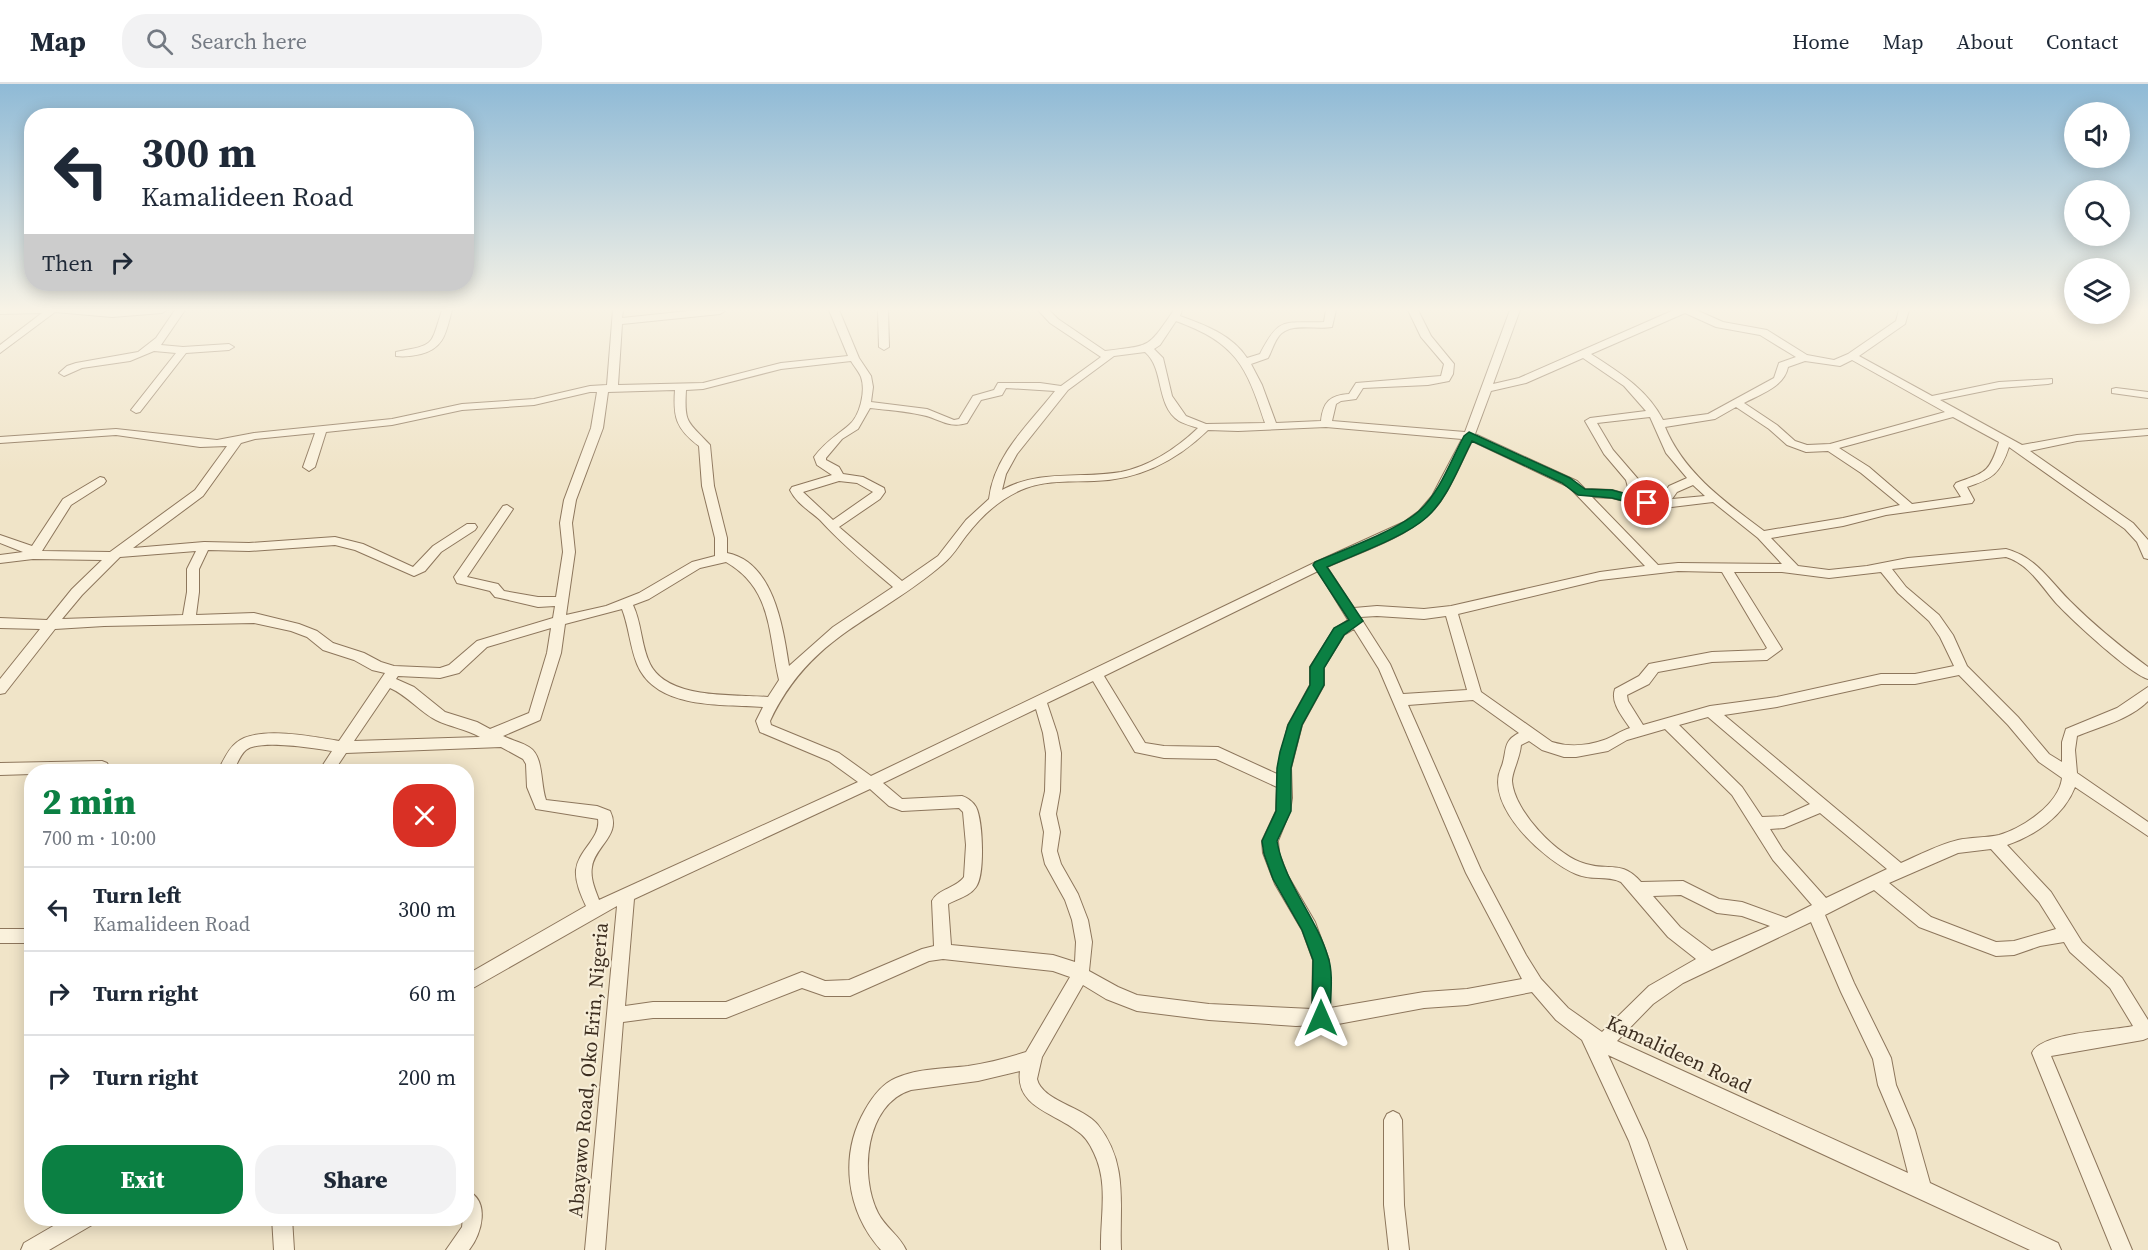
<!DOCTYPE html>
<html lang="en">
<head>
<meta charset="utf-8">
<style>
  :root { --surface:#fff; --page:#f2f2f3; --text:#1f2937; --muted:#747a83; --line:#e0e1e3; --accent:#0b8043 }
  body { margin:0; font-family:"Source Serif 4",serif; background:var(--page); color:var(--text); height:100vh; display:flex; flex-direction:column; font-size:22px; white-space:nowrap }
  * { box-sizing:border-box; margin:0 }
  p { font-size:20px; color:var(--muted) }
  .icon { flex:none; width:33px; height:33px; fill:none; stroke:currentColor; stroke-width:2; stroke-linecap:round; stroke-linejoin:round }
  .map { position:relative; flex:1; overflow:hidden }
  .drawer { position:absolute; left:24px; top:680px; width:450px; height:462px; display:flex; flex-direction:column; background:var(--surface); border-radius:24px; box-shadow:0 3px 15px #0003 }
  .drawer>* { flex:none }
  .hud { position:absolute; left:24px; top:24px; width:450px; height:183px; border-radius:24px; box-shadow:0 3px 15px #0003; background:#fff; color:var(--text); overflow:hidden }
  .buttons { position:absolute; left:2064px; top:18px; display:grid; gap:12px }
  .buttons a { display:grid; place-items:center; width:66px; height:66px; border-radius:50%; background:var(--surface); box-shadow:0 3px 15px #0003; font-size:30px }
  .pin { position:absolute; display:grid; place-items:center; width:51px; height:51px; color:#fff; margin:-26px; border:3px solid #fff; border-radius:50%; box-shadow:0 2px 6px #0007 }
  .me { position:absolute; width:66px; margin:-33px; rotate:0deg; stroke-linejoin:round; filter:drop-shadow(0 0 4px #0008) }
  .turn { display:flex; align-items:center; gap:21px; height:126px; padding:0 18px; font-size:27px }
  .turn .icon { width:78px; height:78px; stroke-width:2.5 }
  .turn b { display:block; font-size:42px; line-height:51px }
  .then { display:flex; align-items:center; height:57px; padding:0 18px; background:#0003; gap:12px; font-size:22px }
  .round { display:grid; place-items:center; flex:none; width:63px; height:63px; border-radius:24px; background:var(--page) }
  .head { display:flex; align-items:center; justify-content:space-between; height:102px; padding:0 18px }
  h1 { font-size:36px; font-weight:800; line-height:45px; color:var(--accent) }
  .primary-button { display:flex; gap:12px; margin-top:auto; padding:12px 18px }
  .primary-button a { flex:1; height:69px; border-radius:24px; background:var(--accent); color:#fff; font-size:24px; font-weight:800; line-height:69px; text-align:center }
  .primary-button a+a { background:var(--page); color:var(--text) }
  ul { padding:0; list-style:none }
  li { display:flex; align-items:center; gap:18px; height:84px; padding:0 18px; border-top:2px solid var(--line) }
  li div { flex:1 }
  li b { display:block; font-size:22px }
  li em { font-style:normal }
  header { display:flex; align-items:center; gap:36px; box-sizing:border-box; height:84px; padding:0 30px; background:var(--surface); border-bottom:2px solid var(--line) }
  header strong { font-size:28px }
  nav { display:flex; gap:33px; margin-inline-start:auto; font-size:21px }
  .search { width:420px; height:54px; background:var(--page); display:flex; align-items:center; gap:15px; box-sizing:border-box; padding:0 21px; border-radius:24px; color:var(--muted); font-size:22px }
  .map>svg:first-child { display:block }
</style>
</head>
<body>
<header>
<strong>Map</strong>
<div class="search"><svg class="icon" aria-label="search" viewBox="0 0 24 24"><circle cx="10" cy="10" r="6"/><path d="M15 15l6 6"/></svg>Search here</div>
<nav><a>Home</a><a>Map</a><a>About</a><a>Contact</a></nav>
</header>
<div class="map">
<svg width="2148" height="1166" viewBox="0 0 2148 1166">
  <rect width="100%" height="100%" fill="#f0e4c8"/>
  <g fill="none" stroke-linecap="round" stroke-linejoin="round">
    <defs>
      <g id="minor">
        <path d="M 0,226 L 167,226 L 162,229 L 112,233 L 55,228 L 0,269 L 0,261 L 42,229 L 0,230 Z"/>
        <path d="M 175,226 L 185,226 L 161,261 L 183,263 L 229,260 L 234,263 L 229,266 L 186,269 L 140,328 L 136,329 L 131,326 L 176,269 L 154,267 L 130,277 L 82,284 L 64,292 L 59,289 L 67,282 L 76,279 L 138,268 L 156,254 Z"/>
        <path d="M 442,226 L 452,226 C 446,247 445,264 421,270 C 413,272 404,273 396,272 L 396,268 C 435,260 430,264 442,226 Z"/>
        <path d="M 613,226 L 623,226 L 622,234 L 698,226 L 725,227 L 720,230 L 622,240 L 618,301 L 703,299 L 781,279 L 848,272 L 829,226 L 839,226 L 859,274 L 871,292 L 873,303 L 871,318 L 927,325 L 954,336 L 959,335 L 973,312 L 994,306 L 998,299 L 1040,299 L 1061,302 L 1101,273 L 1050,239 L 1038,226 L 1049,226 L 1058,235 L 1105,267 C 1152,261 1147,265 1174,226 L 1182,226 L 1180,232 C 1205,241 1232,251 1247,274 L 1260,270 C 1280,231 1284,240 1324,238 L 1326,226 L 1336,226 L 1332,243 C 1316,246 1290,238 1279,252 C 1274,258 1272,267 1268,274 L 1251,280 L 1262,301 L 1276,339 L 1321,337 C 1323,318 1330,311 1349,310 L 1356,299 L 1441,292 L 1444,280 L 1421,253 L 1408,226 L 1418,226 L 1431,252 L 1454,280 L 1453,290 L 1449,297 L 1428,301 L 1363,304 L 1356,315 L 1341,317 L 1336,320 L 1332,337 L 1465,348 L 1510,226 L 1520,226 L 1493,300 L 1519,294 L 1674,226 L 1696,226 L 1723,238 L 1767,246 L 1807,271 L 1834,276 L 1848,270 L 1896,237 L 1899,226 L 1909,226 L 1905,240 L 1859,272 L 1932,312 L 1999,298 L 2052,295 L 2052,299 L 2048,300 L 1999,304 L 1940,316 L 2022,361 L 2077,351 L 2148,345 L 2148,351 L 2077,357 L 2030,367 L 2133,439 L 2148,456 L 2148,475 L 2144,474 L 2137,458 L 2125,445 L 2009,363 C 2000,390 1992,395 1967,403 L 1974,416 L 1972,419 L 1886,431 L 1843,442 L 1771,454 L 1798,482 L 1829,486 L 1867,482 L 1908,474 L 2006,465 C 2036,473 2049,496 2070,517 C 2094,541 2121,563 2148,583 L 2148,595 C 2129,589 2072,536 2056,519 C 2041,502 2029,480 2006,473 L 1892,485 L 1906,503 L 1939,531 L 1953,551 L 1967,582 L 2018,633 L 2049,670 L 2062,678 L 2062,658 L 2066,645 L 2117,624 L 2148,603 L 2148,617 C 2129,636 2101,642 2077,652 L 2075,666 L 2077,689 L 2148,738 L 2148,752 L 2075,703 C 2064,732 2034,752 2007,761 L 2051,808 L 2082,858 L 2122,894 L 2148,936 L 2148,954 L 2143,956 L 2051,972 L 2132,1166 L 2112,1166 L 2032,969 C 2041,948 2110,947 2133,942 L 2110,904 L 2070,868 L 2064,858 L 2040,862 L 2014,871 L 1996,872 L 1919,843 L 1874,806 L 1825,831 L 1854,899 L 1891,974 L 1896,1001 L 1915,1046 L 1930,1099 L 2058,1159 L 2061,1166 L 2030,1166 L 1608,971 L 1647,1056 L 1687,1166 L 1667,1166 L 1629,1057 L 1582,956 L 1556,936 L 1532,908 L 1467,921 L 1424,924 L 1338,940 L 1296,942 L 1209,936 L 1137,927 L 1106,915 L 1083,901 L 1042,973 L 1037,995 C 1042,1017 1084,1023 1098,1041 C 1129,1080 1119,1122 1121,1166 L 1101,1166 C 1100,1133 1109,1100 1094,1069 C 1090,1060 1085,1052 1077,1047 C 1055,1029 1015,1023 1020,987 L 978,997 L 911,1006 C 865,1020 859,1092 878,1129 C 885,1143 900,1152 906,1166 L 881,1166 C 846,1127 839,1071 865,1026 C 873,1012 882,1000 896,994 C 919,984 944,985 968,982 C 988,979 1007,974 1026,968 L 1070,893 L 1053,887 L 943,875 L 929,877 L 850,912 L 825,912 L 802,904 L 726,934 L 653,934 L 623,938 L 605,1166 L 585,1166 L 617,822 L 466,908 L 466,891 L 586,822 C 581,811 575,798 576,786 C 578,766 601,754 598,735 L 536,725 L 527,703 L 526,680 L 523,675 L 501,663 L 346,669 L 334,687 L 319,687 L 332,667 C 314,664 259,655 246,666 C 240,671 237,681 233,687 L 218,687 C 222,679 228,665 236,659 C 255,641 315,653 339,657 L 385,589 L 372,586 L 354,576 L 323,566 L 307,553 L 291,547 L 254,539 L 104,542 L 55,545 L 5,609 L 0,610 L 0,595 L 40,545 L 0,544 L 0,534 L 47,536 L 72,505 L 102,476 L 33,475 L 0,479 L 0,471 L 23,468 L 0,459 L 0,451 L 32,462 L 63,415 L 100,393 L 104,394 L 106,397 L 104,400 L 71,421 L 42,467 L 110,468 L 195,406 L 227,362 L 200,363 L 116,351 L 0,359 L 0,353 L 116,345 L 217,356 L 254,349 L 392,335 L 462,320 L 534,315 L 590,302 L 607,301 ZM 1685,229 L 1716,243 L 1760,251 L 1796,273 L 1779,279 L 1774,294 L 1708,330 L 1663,336 C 1647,305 1620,289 1591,270 ZM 1176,237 C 1236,259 1246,281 1265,339 L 1206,340 L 1186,332 L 1172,312 L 1163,274 L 1154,265 L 1160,261 ZM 1145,268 C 1165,285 1155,321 1179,337 C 1184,340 1192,342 1198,344 C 1177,364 1150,382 1121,388 C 1080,395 1040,385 1002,406 L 1006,390 L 1017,370 L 1068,306 L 1114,272 ZM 1583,274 L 1624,302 L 1646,327 L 1590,334 L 1585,337 L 1604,370 L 1626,396 L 1630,411 L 1612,406 L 1585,405 L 1577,397 L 1475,350 L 1491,307 L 1526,299 ZM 1852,276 L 1945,328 L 1830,360 L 1807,361 L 1795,357 L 1777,341 L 1744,319 C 1761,310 1784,303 1788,283 L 1805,277 L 1840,282 ZM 851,277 C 854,282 859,288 861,293 C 866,307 860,332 849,341 C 835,353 826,357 814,373 L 817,381 L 832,391 L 792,403 L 790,406 C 797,420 809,426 820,436 C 842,460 868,482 893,503 L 833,543 L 789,582 C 783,544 774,478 727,469 L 727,454 L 714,402 L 710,361 C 688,337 684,341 686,306 L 703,305 L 781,285 ZM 1006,304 L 1055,307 C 1029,340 994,371 989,415 L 966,436 L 938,472 L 902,497 L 839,443 L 880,415 L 885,408 L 884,404 L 863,393 L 843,390 L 839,383 L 826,376 L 826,374 L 842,355 L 858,345 L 870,324 C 887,326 905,327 922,331 C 939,334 948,345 967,339 L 981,316 L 1002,311 ZM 675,306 C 673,333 676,345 699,362 L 702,402 L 715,454 L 715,472 L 692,478 L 639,509 L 606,522 L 566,531 L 575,468 L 572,439 L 576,416 L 603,344 L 608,308 ZM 590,308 L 597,308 L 591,344 L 564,416 L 560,439 L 563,468 L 556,513 L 538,513 L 515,509 L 504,507 L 498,500 L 467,493 L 513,425 L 507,421 L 503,422 L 454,493 L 457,499 L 490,507 L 495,513 L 500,514 L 538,523 L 555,522 L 553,534 L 477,557 L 449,581 L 440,584 L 394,582 L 381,578 L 364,569 L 333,559 L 317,547 L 299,540 L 254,529 L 196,531 L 199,508 L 199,485 L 208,466 L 249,467 L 335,461 L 355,466 L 414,492 L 425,487 L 441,468 L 475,446 L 477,443 L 475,440 L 467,440 L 433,462 L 413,483 L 363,460 L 335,453 L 249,459 L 204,458 L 133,464 L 203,412 L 241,359 L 255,355 L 315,349 L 303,383 L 309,387 L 315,383 L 326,348 L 392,341 L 462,326 L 534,321 ZM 1736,323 L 1769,345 L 1787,361 L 1806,368 L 1828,367 L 1861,389 L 1900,421 L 1843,434 L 1764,447 C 1725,418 1684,389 1665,343 L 1715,335 ZM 1650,333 L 1666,369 L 1687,394 L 1669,402 L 1659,417 L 1643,414 L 1638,395 L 1613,366 L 1597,339 ZM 1953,333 L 1999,358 C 1989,390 1985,388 1956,399 L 1954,402 L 1961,413 L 1912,420 L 1869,383 L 1839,364 ZM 1326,343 L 1462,355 L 1432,412 L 1419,427 L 1404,438 L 1316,478 L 871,692 L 839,669 L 771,641 L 770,637 C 811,550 877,537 943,480 C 953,472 959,461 966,452 C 982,431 1002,413 1026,404 C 1048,396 1071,398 1094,397 C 1139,396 1176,377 1208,346 L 1238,347 ZM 1472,357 L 1569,403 L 1645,482 L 1600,488 L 1451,522 L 1424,525 L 1377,522 L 1354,524 L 1327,483 C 1364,466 1420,450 1442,415 C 1454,397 1462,376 1472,357 ZM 839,397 L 857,399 L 873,408 L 833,436 L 803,408 ZM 1693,401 L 1705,412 L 1672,415 L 1677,408 ZM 1592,413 L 1612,414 L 1655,425 L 1713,418 L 1758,454 L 1782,480 L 1678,479 L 1658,481 ZM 196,467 L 187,485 L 187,508 L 183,531 L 62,535 L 82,511 L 120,473 ZM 726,478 C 773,505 768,550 779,596 L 768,613 C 734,610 668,616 650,580 C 641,562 642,540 633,521 L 649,515 L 700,484 ZM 1318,487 L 1348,536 L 1334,545 L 1310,583 L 1310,601 L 1288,641 L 1277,690 L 1218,663 L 1164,662 L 1145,659 L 1104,592 ZM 1678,487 L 1722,488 L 1767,564 L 1764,566 L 1712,568 L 1654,579 L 1649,580 L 1639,592 L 1615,605 C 1610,619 1623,633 1630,644 C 1620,647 1613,653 1604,656 C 1587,662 1568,663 1552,658 L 1481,608 L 1458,530 L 1600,496 ZM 1734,488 L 1782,488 L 1829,494 L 1881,488 L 1898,509 L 1929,537 L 1940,553 L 1954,582 L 1915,590 L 1881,590 L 1777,613 L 1710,622 L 1643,641 L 1628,617 L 1627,611 L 1649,600 L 1658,588 L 1712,578 L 1767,576 L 1782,565 ZM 622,525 C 629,543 630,563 637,580 C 656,626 722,620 763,623 L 756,637 L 760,648 L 829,677 L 858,698 L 599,816 C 595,805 590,794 592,783 C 595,762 622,751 610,727 L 597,722 L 546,716 C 540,699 544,672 529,663 C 521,658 511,656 503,652 L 540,636 L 561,569 L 565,540 ZM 1377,532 L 1424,535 L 1446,532 L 1467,606 L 1403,610 L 1390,580 L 1360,533 ZM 551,544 L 547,569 L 529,629 L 490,645 L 477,638 L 445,628 L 414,603 L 396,595 L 398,592 L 440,594 L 459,589 L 487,563 ZM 1354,545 L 1379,585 L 1466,789 L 1522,895 L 1467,905 L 1424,908 L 1330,924 L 1329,876 L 1315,838 L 1288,792 L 1279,769 L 1278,757 L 1290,727 L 1292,714 L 1291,684 L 1302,641 L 1324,601 L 1324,583 L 1344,551 ZM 1959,591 L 2008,641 L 2039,678 L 2062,694 C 2059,720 2023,744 1999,751 C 1985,754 1971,753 1958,756 C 1938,761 1919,771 1901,779 L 1724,631 L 1777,623 L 1881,600 L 1915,600 ZM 1093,597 L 1135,668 L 1164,674 L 1216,675 L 1277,703 L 1276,727 L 1262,757 L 1263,769 L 1275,800 L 1302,846 L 1313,876 L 1312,925 L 1209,920 L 1137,911 L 1118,903 L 1089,887 L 1092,858 L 1088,836 L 1078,810 L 1061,780 L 1057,767 L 1060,748 L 1056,730 L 1060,707 L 1061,669 L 1057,649 L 1047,619 ZM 390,604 C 408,612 420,628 436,636 C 450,643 466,645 480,653 L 354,657 ZM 1473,616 L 1519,649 C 1501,658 1508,668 1501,684 C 1484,722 1545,777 1576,790 C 1591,797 1607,791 1621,798 L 1668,853 L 1696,875 L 1649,902 L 1602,948 L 1568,924 L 1541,895 L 1526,871 L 1481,786 L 1408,621 ZM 1036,625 L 1043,649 L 1046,669 L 1045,707 L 1040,730 L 1044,748 L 1042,767 L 1045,780 L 1065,816 L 1072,836 L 1076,858 L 1075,878 L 1053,871 L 951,861 L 948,820 C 957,815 970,812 976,803 C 985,791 983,737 976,723 C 973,718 968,714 962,712 L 902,715 L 883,699 ZM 1708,633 L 1810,720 L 1783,732 L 1762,733 L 1742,703 L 1679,641 ZM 1665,645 L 1732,711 L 1773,776 L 1812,821 L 1786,834 L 1742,818 L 1719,815 L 1683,797 L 1641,798 C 1622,776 1610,787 1586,780 C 1558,773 1514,727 1512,697 C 1512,688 1520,674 1521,661 L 1529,657 L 1542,666 L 1564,673 L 1576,673 L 1608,667 L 1627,656 ZM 870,705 L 889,722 L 902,727 L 959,724 L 963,728 L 966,761 L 964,793 C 956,804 938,805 932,817 L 934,862 L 922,865 L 849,896 L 825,897 L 802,888 L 726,918 L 653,918 L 625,922 L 634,815 ZM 1820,729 L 1887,785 L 1826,814 L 1783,766 L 1770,745 L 1784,744 ZM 1991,765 L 2039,818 L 2056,845 L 2014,857 L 1996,858 L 1931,833 L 1889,799 L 1958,769 ZM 1681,811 L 1717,829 L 1742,832 L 1770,842 L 1712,867 L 1680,843 L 1653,812 ZM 1811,838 L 1841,908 L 1873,975 L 1878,1001 L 1897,1046 L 1908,1089 L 1617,957 L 1653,920 L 1683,899 Z"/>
        <path d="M 878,226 L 888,226 L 889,263 L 884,266 L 879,263 Z"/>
        <path d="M 2116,304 L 2148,308 L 2148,314 L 2112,309 L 2112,305 Z"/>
        <path d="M 102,677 L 107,679 L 109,683 L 107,687 L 32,687 L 32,690 L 0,691 L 0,679 Z"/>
        <rect x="0" y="845" width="32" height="14"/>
        <path d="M 1393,1027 L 1399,1030 L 1402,1036 L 1404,1121 L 1409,1166 L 1389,1166 L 1384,1121 L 1384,1036 L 1387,1030 Z"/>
        <path d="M 466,1106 C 491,1116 482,1150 469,1166 L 446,1166 L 462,1143 L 463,1134 L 466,1134 Z"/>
        <path d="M 67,1134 L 95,1134 L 92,1141 L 49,1166 L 21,1166 L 24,1159 Z"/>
        <path d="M 272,1134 L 292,1134 L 294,1166 L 274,1166 Z"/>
      </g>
    </defs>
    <!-- minor casing -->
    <use href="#minor" stroke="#8d765c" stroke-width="2"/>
    <!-- minor -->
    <use href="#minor" fill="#faf1dc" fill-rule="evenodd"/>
  </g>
  <!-- sky -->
  <linearGradient id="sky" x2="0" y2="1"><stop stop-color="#8fbad6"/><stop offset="0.58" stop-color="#f8f3e6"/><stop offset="1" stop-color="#f8f3e6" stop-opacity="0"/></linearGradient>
  <rect width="2148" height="389" fill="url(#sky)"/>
  <!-- route -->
  <path fill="#0b8043" stroke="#07532c" stroke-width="1.5" d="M 1469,348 L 1570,394 L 1585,405 L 1612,406 L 1651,417 L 1653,419 L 1647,423 L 1612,414 L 1578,411 L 1562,399 L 1472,357 C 1459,382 1448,414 1427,433 C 1405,453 1356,470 1327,483 L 1363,537 L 1344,551 L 1324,584 L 1324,601 L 1302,641 L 1295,668 L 1291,684 L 1291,727 L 1277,757 C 1284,799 1316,832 1328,873 C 1334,890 1330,915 1330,934 L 1327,940 L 1321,942 L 1315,940 L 1312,934 L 1313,876 L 1302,846 L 1273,795 L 1264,770 L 1262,757 L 1276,727 L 1277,684 L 1280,668 L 1288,641 L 1310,601 L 1310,583 L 1334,544 L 1349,536 L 1313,481 L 1315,478 C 1343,466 1398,446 1419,427 C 1440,408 1451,376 1464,352 Z"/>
  <g text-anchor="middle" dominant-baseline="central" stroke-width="4.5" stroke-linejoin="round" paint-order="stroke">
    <!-- near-street labels -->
    <g font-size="20" fill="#3d2e20" stroke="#f7eed8">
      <text transform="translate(1679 970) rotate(25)">Kamalideen Road</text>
      <text transform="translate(588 986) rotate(-85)">Abayawo Road, Oko Erin, Nigeria</text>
    </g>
  </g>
</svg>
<div class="buttons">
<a><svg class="icon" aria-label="sound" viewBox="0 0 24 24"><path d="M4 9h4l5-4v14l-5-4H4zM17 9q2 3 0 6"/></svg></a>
<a><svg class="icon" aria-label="search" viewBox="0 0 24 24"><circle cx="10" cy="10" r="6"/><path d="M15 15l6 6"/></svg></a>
<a><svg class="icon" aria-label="layers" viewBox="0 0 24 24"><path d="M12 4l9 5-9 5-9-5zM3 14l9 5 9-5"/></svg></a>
</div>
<div class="pin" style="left:1647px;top:419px;background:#d93025"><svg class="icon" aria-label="arrive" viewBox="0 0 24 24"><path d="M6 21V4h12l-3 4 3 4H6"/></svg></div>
<svg class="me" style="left:1321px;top:934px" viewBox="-20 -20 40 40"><path d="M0-17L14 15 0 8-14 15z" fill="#0b8043" stroke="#fff" stroke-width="4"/></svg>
<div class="hud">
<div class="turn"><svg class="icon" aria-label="left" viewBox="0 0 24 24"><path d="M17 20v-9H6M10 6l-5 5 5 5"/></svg><div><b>300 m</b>Kamalideen Road</div></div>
<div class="then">Then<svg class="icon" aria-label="right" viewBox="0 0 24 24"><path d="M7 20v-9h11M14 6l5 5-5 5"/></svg></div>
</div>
<section class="drawer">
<div class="head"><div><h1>2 min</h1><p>700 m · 10:00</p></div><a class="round" style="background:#d93025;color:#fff"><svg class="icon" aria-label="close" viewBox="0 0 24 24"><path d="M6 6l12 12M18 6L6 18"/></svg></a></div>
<ul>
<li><svg class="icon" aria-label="left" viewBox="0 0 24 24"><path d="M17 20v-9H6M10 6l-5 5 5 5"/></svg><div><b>Turn left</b><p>Kamalideen Road</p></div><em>300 m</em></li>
<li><svg class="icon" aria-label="right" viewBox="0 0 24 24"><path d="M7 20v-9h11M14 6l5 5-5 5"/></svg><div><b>Turn right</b></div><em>60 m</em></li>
<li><svg class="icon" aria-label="right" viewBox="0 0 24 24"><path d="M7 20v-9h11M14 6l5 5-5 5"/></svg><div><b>Turn right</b></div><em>200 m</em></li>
</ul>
<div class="primary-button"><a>Exit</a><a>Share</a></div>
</section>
</div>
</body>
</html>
